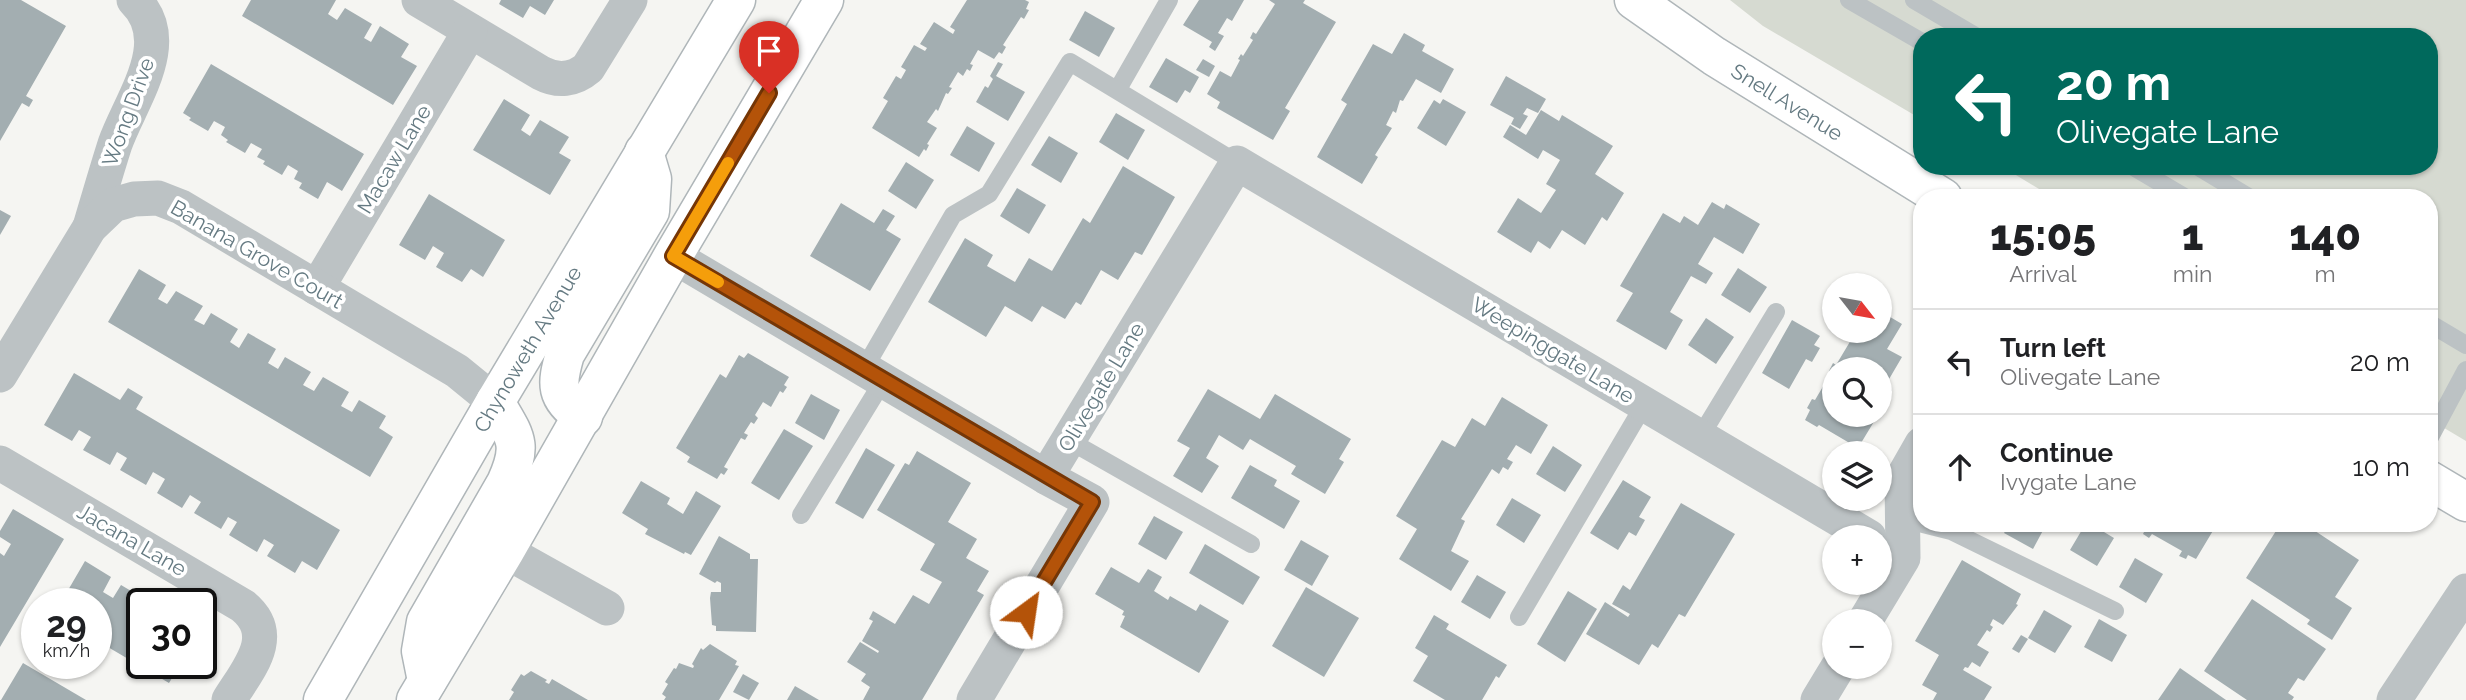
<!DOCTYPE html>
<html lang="en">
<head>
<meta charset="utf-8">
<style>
  :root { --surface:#fff; --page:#f2f2f2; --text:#202124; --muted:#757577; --line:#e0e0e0 }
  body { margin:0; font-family:Raleway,sans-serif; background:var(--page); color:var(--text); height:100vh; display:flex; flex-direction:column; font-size:26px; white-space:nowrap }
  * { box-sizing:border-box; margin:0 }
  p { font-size:23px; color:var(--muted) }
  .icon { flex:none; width:38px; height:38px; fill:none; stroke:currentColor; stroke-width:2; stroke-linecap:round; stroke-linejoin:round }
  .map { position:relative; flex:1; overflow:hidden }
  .panel { position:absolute; left:1913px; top:189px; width:525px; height:343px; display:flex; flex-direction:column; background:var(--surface); border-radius:28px; box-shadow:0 2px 5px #0004 }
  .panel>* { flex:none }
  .hud { position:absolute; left:1913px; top:28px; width:525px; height:147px; border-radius:28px; box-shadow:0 2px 5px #0004; background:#00695c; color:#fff; overflow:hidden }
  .needle { width:46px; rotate:121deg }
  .fabs { position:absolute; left:1822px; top:273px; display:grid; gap:14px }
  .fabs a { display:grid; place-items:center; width:70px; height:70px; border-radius:50%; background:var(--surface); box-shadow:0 2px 5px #0004; font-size:35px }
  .speed { position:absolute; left:21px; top:588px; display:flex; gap:14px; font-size:35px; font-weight:700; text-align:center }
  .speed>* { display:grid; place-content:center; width:91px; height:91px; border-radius:50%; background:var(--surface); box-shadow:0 2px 5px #0004; line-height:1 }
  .speed small { font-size:18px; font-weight:400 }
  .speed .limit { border:4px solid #111; border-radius:10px; background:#fff; color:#111 }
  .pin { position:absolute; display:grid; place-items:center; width:60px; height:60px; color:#fff; margin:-72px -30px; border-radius:50% 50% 50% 0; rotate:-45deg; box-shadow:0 0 7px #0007 }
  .pin .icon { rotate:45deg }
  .me { position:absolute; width:77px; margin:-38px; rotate:31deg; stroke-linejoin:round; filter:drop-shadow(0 0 5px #0008) }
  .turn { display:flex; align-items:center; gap:24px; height:147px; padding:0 28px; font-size:32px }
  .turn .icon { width:91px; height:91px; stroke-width:2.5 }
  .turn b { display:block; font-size:49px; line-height:60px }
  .eta { display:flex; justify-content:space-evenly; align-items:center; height:119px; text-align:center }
  .eta b { font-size:42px; font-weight:800; line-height:49px }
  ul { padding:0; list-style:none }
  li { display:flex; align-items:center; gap:21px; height:105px; padding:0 28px; border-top:2px solid var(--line) }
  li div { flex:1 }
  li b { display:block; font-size:26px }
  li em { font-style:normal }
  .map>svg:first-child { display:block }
</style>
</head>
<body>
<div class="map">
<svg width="2466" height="700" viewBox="0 0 2466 700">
  <rect width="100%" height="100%" fill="#f5f5f2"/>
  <!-- green -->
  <path fill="#d6dad1" d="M 1730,0 L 2466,0 L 2466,441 L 2429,419 L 2429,198 L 2054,198 L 2001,166 L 2429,166 L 2429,37 L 1922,37 L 1921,119 L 1763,26 Z"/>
  <!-- building -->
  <g fill="#a3aeb1">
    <path d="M 0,0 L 21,0 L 66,26 L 26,96 L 33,100 L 29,107 L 22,103 L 0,141 Z"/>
    <path d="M 251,0 L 336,0 L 328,14 L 337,20 L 345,8 L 372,24 L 364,38 L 371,42 L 380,26 L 409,44 L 401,57 L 417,66 L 393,105 L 242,16 Z"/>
    <path d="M 501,0 L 554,0 L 545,15 L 530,6 L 523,18 L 499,4 Z"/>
    <path d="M 967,0 L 1025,0 L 1029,2 L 1026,9 L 1029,10 L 1024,19 L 1021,17 L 1003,45 L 1006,47 L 1002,54 L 999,52 L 994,59 L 978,50 L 970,64 L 973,65 L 970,71 L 967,69 L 963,76 L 958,72 L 949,87 L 952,88 L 948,94 L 946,93 L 938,111 L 936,109 L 927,122 L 937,128 L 927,144 L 929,145 L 926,151 L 924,149 L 919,157 L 872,128 L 888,101 L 883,98 L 896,76 L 901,79 L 906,70 L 901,67 L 914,45 L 925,51 L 927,48 L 920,44 L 934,22 L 953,34 L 955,30 L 950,27 Z"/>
    <path d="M 1199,0 L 1244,0 L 1232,21 L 1227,18 L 1218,33 L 1224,36 L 1215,51 L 1209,47 L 1212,42 L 1183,25 Z"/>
    <path d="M 1269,0 L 1305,0 L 1303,3 L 1336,22 L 1285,108 L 1290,111 L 1273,140 L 1217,108 L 1220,102 L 1207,94 L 1220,71 L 1231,77 L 1240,60 L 1238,59 L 1241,54 L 1243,56 L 1253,40 L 1250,38 L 1253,32 L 1256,34 L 1275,4 Z"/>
    <path d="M 1085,11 L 1115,28 L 1099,57 L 1069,40 Z"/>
    <path d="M 1404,33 L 1425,45 L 1422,51 L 1454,69 L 1441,93 L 1416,79 L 1403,101 L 1400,100 L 1396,113 L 1393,111 L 1386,125 L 1392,128 L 1375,155 L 1378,157 L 1362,184 L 1317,157 L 1347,104 L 1341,100 L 1373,44 L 1392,54 Z"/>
    <path d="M 1166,58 L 1199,77 L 1190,93 L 1185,90 L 1177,103 L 1149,87 Z"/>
    <path d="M 1203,59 L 1215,66 L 1209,77 L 1196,70 Z"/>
    <path d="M 998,62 L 1003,64 L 996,76 L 1025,92 L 1008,121 L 976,102 L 985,86 L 988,88 L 993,79 L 990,76 Z"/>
    <path d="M 211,64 L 364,154 L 342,191 L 327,182 L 318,199 L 299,188 L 302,183 L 294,179 L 298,171 L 288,165 L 282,175 L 263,164 L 265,161 L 257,157 L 262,149 L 251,143 L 245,153 L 226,142 L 228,140 L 221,135 L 225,127 L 214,121 L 208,131 L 189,120 L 191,118 L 183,113 Z"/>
    <path d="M 1506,76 L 1546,99 L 1538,113 L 1527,108 L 1523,114 L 1528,116 L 1520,129 L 1511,124 L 1514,118 L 1490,105 Z"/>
    <path d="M 504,99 L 530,115 L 521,130 L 530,136 L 540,120 L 569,137 L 559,153 L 571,160 L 550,195 L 473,150 Z"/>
    <path d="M 1443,99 L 1466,112 L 1446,146 L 1417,128 L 1434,100 L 1440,104 Z"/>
    <path d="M 1541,110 L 1559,121 L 1562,115 L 1613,146 L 1595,174 L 1624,193 L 1607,221 L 1602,217 L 1585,245 L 1562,230 L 1550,249 L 1538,241 L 1531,253 L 1497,232 L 1518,198 L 1541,213 L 1556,190 L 1546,184 L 1560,160 L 1543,150 L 1538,159 L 1503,137 L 1510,125 L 1526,135 Z"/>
    <path d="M 1116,113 L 1145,130 L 1128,160 L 1099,142 Z"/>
    <path d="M 967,126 L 995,143 L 979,172 L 950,155 Z"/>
    <path d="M 1049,136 L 1078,153 L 1061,183 L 1031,165 Z"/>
    <path d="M 906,162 L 934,180 L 916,209 L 888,191 Z"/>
    <path d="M 1123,166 L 1175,197 L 1142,255 L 1135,252 L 1118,280 L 1101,270 L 1081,305 L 1076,302 L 1065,319 L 1042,306 L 1032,322 L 1005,306 L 986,337 L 928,302 L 965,238 L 993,255 L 987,266 L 1015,282 L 1029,258 L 1052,271 L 1083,218 L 1090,223 Z"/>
    <path d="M 1017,188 L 1046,205 L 1029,234 L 1000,216 Z"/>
    <path d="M 429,194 L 505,240 L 483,277 L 471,269 L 462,282 L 436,267 L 444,253 L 433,246 L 425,260 L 399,245 Z"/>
    <path d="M 1712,202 L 1724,209 L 1726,204 L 1760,224 L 1743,254 L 1714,237 L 1698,264 L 1713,273 L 1706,284 L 1691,276 L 1670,312 L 1683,320 L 1666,350 L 1616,321 L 1633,293 L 1620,286 L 1663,213 L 1680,223 L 1684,216 L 1698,225 Z"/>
    <path d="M 841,203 L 874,223 L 883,209 L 895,216 L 886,230 L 901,239 L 870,291 L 810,256 Z"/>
    <path d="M 0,210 L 11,216 L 0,235 Z"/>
    <path d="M 1738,268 L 1767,287 L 1750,313 L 1721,295 Z"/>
    <path d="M 139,269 L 166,285 L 158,299 L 167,304 L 176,291 L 203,306 L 194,320 L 204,325 L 211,313 L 238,329 L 230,342 L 239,348 L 248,333 L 276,349 L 268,363 L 278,369 L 285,357 L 311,372 L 303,385 L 314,391 L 323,377 L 349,392 L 341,406 L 352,412 L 359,400 L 386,416 L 379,428 L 393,437 L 370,477 L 108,322 Z"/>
    <path d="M 1880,311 L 1902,324 L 1887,349 L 1902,357 L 1885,386 L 1892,390 L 1880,412 L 1880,369 L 1834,369 L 1834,415 L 1878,415 L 1858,448 L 1819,425 L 1817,427 L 1805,420 L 1810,410 L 1807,408 L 1812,399 L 1815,400 L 1831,373 L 1829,371 L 1833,363 L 1836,365 L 1854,335 L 1847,331 L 1880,331 Z"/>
    <path d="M 1706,318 L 1734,337 L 1716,364 L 1688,345 Z"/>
    <path d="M 1792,320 L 1820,336 L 1814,345 L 1820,348 L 1812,362 L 1806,359 L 1789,389 L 1762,373 Z"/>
    <path d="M 748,353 L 789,377 L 784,385 L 787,387 L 783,393 L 780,391 L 771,407 L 763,402 L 755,415 L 758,418 L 754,424 L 751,422 L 744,433 L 748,435 L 745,440 L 741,438 L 724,467 L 728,469 L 724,475 L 721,473 L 717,479 L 687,462 L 690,457 L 676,448 L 720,374 L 726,378 L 739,355 L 744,358 Z"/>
    <path d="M 74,373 L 120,400 L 128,388 L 143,397 L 136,409 L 340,530 L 317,570 L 302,561 L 295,573 L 267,556 L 274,545 L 264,539 L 257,552 L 229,535 L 237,522 L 228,517 L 221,529 L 194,513 L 201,502 L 190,495 L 182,508 L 157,493 L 165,479 L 153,472 L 146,485 L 120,470 L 127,458 L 117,452 L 110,465 L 83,450 L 91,437 L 79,430 L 72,441 L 44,425 Z"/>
    <path d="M 1208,389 L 1260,419 L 1275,394 L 1351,439 L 1339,459 L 1344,462 L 1325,494 L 1291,474 L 1296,466 L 1250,439 L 1243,450 L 1219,435 L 1206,458 L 1219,466 L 1202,493 L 1173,476 L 1190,448 L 1177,441 Z"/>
    <path d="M 811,394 L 840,410 L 824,440 L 795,423 Z"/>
    <path d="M 1502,397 L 1548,425 L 1531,454 L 1516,445 L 1507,459 L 1513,462 L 1508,470 L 1503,467 L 1499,474 L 1492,469 L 1461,519 L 1465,521 L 1451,551 L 1469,561 L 1451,591 L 1399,559 L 1417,529 L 1396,516 L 1442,440 L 1455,447 L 1472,418 L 1485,426 Z"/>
    <path d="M 784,429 L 813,446 L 779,500 L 751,483 Z"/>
    <path d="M 1553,446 L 1582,465 L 1565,492 L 1536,474 Z"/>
    <path d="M 866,448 L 895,465 L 863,519 L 835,503 Z"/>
    <path d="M 917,451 L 971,483 L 948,522 L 977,539 L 966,558 L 989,571 L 977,591 L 984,595 L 922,700 L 863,700 L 870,687 L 861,681 L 866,674 L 847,662 L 860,642 L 878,653 L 879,651 L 862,641 L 873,621 L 869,619 L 873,611 L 895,624 L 913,595 L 929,604 L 942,582 L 920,570 L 935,544 L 877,510 L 905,463 L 909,465 Z"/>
    <path d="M 1250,465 L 1277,480 L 1274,486 L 1300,501 L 1284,529 L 1231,498 Z"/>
    <path d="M 1623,480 L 1651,497 L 1639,517 L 1645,520 L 1636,536 L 1629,532 L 1618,550 L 1590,533 Z"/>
    <path d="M 641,481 L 670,498 L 667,504 L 683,514 L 696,491 L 721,506 L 691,555 L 685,552 L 684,554 L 645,534 L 648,529 L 622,513 Z"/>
    <path d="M 1512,498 L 1541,515 L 1524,543 L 1496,525 Z"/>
    <path d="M 1681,503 L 1735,534 L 1685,617 L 1679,614 L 1658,648 L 1652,644 L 1639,665 L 1586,634 L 1605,602 L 1628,617 L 1630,614 L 1612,604 L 1623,585 L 1630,590 Z"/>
    <path d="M 13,509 L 64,539 L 0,647 L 0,553 L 4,556 L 11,544 L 0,537 L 0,531 Z"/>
    <path d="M 1154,516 L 1183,532 L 1166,560 L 1138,544 Z"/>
    <path d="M 2010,523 L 2047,523 L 2033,549 L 2004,533 Z"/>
    <path d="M 2086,523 L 2103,523 L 2099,529 L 2114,538 L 2097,566 L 2070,550 Z"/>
    <path d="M 2138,523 L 2211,523 L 2210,527 L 2214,529 L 2196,559 L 2188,555 L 2186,559 L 2179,556 L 2182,551 L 2152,534 L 2149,538 L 2143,534 L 2145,530 L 2137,525 Z"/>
    <path d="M 2281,523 L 2296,523 L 2300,526 L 2303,523 L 2359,560 L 2335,597 L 2352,608 L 2332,640 L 2307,624 L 2310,620 L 2246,578 Z"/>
    <path d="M 719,536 L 750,554 L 750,559 L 758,559 L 756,632 L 716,631 L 716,626 L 712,625 L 710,598 L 711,592 L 721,592 L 721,583 L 717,581 L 715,583 L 699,574 Z"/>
    <path d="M 1301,540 L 1329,556 L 1312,586 L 1284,570 Z"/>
    <path d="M 1205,544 L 1260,577 L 1243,605 L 1189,573 Z"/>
    <path d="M 2135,558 L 2163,574 L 2146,603 L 2119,587 Z"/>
    <path d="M 1962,560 L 2021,594 L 2016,604 L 2018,605 L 2003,625 L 1993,619 L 1990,625 L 1993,627 L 1990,632 L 1987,630 L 1977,645 L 1989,652 L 1980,667 L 1972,662 L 1968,668 L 1965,667 L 1963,670 L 1992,687 L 1984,700 L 1933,700 L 1937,693 L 1922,685 L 1939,655 L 1915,641 Z"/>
    <path d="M 85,561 L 111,577 L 103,592 L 113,598 L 121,585 L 148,601 L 146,604 L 142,604 L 140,614 L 142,615 L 142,663 L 181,663 L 169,683 L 96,640 L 96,604 L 60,604 Z"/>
    <path d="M 1111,567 L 1139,583 L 1148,569 L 1162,577 L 1154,591 L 1168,600 L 1170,596 L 1196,611 L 1200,604 L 1229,621 L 1199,673 L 1120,627 L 1125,616 L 1122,615 L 1124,611 L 1095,594 Z"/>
    <path d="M 1477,575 L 1506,592 L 1490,619 L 1461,602 Z"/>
    <path d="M 1306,587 L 1359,618 L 1324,677 L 1272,646 Z"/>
    <path d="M 1568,591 L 1597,609 L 1565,662 L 1537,644 Z"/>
    <path d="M 2252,599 L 2326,649 L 2304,681 L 2298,678 L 2288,693 L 2294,697 L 2292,700 L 2247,700 L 2204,671 Z"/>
    <path d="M 2044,610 L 2072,626 L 2055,653 L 2028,638 Z"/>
    <path d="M 1434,615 L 1449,624 L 1446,629 L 1507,665 L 1499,678 L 1496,676 L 1482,700 L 1445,700 L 1413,681 L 1428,656 L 1415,648 Z"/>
    <path d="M 2099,619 L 2127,635 L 2112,662 L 2084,647 Z"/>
    <path d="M 2021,635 L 2028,639 L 2019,653 L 2012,649 Z"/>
    <path d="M 710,644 L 737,661 L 735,665 L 739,666 L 719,700 L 664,700 L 666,697 L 662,694 L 668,684 L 665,682 L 674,668 L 676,669 L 679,663 L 693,668 L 694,666 L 692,664 L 701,648 L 703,650 Z"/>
    <path d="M 23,663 L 86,700 L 1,700 Z"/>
    <path d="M 2180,668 L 2226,700 L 2158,700 Z"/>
    <path d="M 531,671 L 547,680 L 545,682 L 549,684 L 552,679 L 588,700 L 509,700 L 514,692 L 511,690 L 521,674 L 524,676 Z"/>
    <path d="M 743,674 L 759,683 L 749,700 L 733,692 Z"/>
    <path d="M 795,686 L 819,700 L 787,700 Z"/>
  </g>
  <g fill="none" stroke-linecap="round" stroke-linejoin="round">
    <defs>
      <g id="secondary">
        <path id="s1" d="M 1634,0 L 1714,56 L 1943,198"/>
        <path d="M 583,417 C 555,397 556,385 565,354 L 650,211 L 652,179 L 644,152"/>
        <path d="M 2429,480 L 2466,502"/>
        <path d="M 427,681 L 421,651 L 426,622 L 506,483 C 524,443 515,437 495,402"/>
        <path id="s2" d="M 323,700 L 495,402 L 736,0"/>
        <path d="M 416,700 L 505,551 L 673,256 L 824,0"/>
      </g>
    </defs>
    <!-- secondary casing -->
    <use href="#secondary" stroke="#afb6b9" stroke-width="41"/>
    <!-- lane -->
    <g stroke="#bcc2c4" stroke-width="18">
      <path d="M 1849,0 L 1922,42"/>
      <path d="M 1914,0 L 1977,37"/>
      <path d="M 1118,89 L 1169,0"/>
      <path d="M 2132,166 L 2186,198"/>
      <path d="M 2197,166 L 2250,198"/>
      <path d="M 2429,323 L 2466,345"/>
      <path d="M 864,369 L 953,215 L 989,194 L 1070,62 L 1237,163"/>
      <path d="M 1700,437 L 1776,312"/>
      <path d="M 2429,439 L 2466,370"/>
      <path d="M 1068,440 L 1251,544"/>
      <path d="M 801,515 L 883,381"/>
      <path d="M 1903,519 L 1951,531 L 2115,611"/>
      <path d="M 1519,617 L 1644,405"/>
    </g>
    <!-- street -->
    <g stroke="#bcc2c4" stroke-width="35">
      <path d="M 419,0 L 541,73 C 558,82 574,80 588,68 L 630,0"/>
      <path d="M 90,227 C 98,200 106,172 115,144 C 130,101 177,41 134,0"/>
      <path d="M 673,256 L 1046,477"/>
      <path d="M 317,288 L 470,31"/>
      <path d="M 0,375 L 90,227 L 113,205 L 134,199 L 158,198 L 181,207 L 457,371 L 495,402"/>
      <path d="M 0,463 L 243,606 C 279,636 248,669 229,700"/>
      <path d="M 505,551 L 607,608"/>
      <path d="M 1865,621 L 1903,558 L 1902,479 L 1922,444"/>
      <path d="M 974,700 L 1092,502 L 1046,477 L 1237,163 L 1869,537"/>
      <path d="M 1818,700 L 1838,667"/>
      <path d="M 2394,700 L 2466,591"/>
    </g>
    <!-- secondary -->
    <use href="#secondary" stroke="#fff" stroke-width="38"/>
  </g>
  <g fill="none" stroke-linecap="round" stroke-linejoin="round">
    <defs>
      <path id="route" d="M 769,93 L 673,256 L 1092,502 L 1026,612"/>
    </defs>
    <!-- route casing -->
    <use href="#route" stroke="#753606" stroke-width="18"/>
    <!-- route -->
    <use href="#route" stroke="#b45309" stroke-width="12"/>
    <!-- slow -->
    <path stroke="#f59e0b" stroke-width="12" d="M 718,282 L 673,256 L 728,163"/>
  </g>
  <g text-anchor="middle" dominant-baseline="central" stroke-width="7" stroke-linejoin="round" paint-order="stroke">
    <!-- street labels -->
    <g font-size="21" fill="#657a82" stroke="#fff">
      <text stroke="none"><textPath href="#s1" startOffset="184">Snell Avenue</textPath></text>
      <text transform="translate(128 112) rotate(-70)">Wong Drive</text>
      <text transform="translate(394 159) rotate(-59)">Macaw Lane</text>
      <text transform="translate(257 254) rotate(30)">Banana Grove Court</text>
      <text stroke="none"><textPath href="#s2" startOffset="406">Chynoweth Avenue</textPath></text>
      <text transform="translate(1553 350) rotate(31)">Weepinggate Lane</text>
      <text transform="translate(1101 387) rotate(-59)">Olivegate Lane</text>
      <text transform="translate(132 540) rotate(30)">Jacana Lane</text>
    </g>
  </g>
</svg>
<div class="fabs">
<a><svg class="needle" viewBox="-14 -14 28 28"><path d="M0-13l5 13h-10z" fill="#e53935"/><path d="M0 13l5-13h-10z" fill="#757577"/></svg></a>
<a><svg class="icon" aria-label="search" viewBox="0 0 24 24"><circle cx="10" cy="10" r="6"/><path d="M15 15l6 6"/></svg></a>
<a><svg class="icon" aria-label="layers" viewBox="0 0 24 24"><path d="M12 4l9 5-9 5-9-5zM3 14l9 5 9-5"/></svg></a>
<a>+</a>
<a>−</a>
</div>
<div class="speed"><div>29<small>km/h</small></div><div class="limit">30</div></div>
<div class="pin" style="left:769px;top:93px;background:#d93025"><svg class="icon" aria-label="arrive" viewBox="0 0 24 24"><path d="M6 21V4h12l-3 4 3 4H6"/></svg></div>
<svg class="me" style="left:1026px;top:612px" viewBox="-20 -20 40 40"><circle r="19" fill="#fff"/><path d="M0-13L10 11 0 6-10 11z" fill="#b45309"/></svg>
<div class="hud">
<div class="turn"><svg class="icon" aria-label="left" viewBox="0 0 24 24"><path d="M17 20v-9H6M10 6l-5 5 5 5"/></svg><div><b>20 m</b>Olivegate Lane</div></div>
</div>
<section class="panel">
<div class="eta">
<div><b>15:05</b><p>Arrival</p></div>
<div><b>1</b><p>min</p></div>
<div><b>140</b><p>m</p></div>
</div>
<ul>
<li><svg class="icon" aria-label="left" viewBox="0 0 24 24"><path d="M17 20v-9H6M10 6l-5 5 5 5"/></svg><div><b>Turn left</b><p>Olivegate Lane</p></div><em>20 m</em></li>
<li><svg class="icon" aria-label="ahead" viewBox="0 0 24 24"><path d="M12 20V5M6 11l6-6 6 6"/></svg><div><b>Continue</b><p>Ivygate Lane</p></div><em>10 m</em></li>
</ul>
</section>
</div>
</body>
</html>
